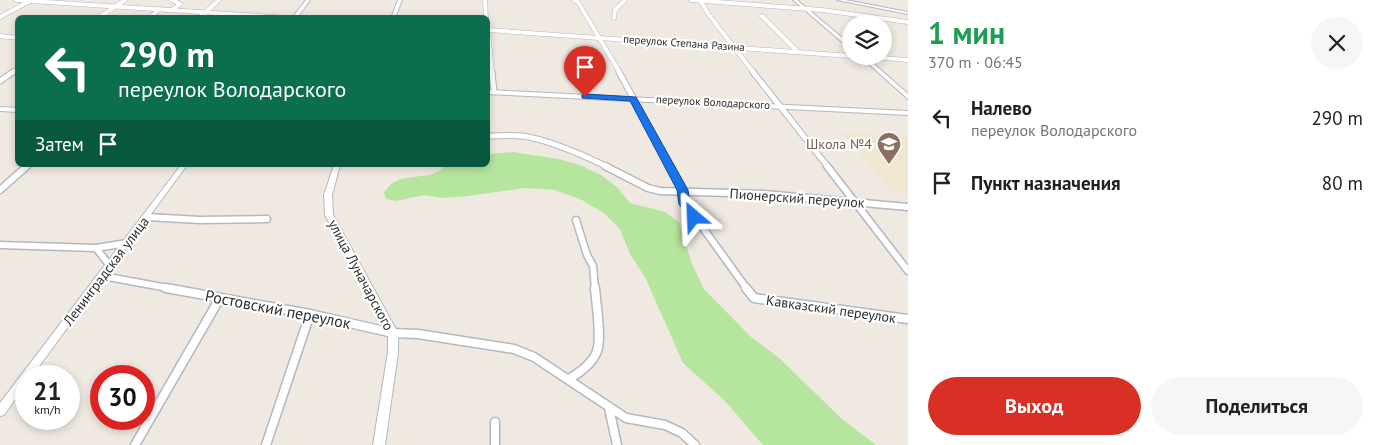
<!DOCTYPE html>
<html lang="ru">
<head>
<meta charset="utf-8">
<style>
  :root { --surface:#fff; --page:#f6f6f6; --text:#202124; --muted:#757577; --accent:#d93025 }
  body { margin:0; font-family:"PT Sans",sans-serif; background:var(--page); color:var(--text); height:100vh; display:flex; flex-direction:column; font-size:19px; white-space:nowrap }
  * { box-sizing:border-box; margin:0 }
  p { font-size:16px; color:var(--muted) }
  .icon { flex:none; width:28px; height:28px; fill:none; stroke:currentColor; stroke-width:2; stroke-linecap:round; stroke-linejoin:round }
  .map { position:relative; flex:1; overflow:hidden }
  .drawer { display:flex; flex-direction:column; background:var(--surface); width:475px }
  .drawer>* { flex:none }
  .hud { position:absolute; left:15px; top:15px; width:475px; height:152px; border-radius:8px; box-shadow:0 2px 8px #0003; background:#0b6e4f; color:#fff; overflow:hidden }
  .controls { position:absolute; left:842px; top:15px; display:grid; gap:10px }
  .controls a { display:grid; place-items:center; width:50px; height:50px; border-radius:50%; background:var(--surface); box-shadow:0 2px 8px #0003; font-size:25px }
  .speed { position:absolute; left:15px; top:365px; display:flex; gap:10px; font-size:25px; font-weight:700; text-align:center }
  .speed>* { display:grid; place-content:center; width:65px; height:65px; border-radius:50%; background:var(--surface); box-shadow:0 2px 8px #0003; line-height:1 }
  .speed small { font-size:12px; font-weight:400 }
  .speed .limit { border:8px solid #d22; background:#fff; color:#111 }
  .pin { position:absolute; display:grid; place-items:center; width:42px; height:42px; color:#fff; margin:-51px -21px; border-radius:50% 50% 50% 0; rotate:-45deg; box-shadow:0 0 5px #0007 }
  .pin .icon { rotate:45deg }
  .me { position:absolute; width:55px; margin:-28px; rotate:334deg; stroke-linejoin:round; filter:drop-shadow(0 0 4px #0008) }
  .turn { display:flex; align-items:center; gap:18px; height:105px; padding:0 20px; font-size:22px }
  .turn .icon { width:65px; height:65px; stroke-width:2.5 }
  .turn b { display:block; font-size:35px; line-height:42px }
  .then { display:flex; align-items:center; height:48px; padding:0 20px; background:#0003; gap:10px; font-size:19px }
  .round { display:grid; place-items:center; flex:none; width:52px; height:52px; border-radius:26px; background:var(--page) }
  .overview { display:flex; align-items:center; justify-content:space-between; height:85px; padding:0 20px }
  h1 { font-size:30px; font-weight:700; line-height:38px; color:#1e9e55 }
  .cta { display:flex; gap:10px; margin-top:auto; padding:10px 20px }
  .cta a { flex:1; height:58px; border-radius:30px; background:var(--accent); color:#fff; font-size:20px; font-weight:700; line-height:58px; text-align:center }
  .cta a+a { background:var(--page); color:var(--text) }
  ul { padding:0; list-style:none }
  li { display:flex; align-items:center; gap:15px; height:65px; padding:0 20px }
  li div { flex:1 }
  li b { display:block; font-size:19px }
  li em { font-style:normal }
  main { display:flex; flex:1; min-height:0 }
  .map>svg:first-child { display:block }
</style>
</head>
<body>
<main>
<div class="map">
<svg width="908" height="445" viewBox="0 0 908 445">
  <rect width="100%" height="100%" fill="#efe9e1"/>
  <!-- education -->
  <path fill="#f0e6d1" d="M 840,131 L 865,133 L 868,135 L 908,137 L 908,194 L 894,193 Z"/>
  <!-- green -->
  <path fill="#b6e59e" d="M 513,152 L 558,159 L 580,165 L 601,175 L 618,188 L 630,203 L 665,212 L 679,222 L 692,264 L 704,289 L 751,337 L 778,357 L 842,419 L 876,445 L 763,445 L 724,400 L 683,363 L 645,277 L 630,254 L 620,229 L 605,214 L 582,200 L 555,190 L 525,188 L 468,196 L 442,198 L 424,195 L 396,201 L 386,199 L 384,192 C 388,188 391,183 396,181 C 412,173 434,181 445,165 L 488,165 L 488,154 Z"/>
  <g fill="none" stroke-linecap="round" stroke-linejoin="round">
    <defs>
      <g id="minor-far3">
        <path d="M 16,0 L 289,18"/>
        <path d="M 172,0 L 180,4 L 172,10"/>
        <path d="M 485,0 L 486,18"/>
        <path d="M 574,0 L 578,2 L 620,73"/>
        <path d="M 691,0 L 822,10 L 908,22"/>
        <path d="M 700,0 L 709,15 L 754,73"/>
        <path d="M 762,16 L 798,52"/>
        <path d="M 0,17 L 30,1"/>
        <path d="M 98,18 L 125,0"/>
        <path d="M 149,18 L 160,9"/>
        <path d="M 199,18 L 219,0"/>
        <path d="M 614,18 L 615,10 L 625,0"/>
        <path d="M 488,30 L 851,56"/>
        <path d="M 488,31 L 492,73"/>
        <path d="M 0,36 L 18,38"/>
        <path d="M 860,56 L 908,60"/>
        <path d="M 11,73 L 18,69"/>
      </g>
      <g id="minor-far2">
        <path d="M 492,72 L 494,92"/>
        <path d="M 619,72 L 671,167"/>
        <path d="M 753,72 L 828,167"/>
        <path d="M 0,81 L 13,72"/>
        <path d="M 488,136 C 499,136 512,135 523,136 C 550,140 583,155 608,167"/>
        <path d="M 25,167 L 28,165"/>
      </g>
      <g id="minor-far1">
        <path d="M 605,166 L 648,188 L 660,191 L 764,194 L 908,207"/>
        <path d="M 670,166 L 683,190 L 685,203 L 747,289"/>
        <path d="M 827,166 L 908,271"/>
        <path d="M 0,190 L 27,166"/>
        <path d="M 147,217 L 200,220 L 267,219"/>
        <path d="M 576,220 L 587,255 L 593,266 L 595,289"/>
        <path d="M 0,245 L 96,248 L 127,243"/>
        <path d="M 96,248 L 110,266"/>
        <path d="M 103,276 L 173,289"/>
      </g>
      <g id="minor">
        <path d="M 166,288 L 310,314 L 393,333 L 418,334 L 514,349 L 534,357 L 626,418 L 665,425 L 682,433 L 695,445"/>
        <path d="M 746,288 L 754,298 L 908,319"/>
        <path d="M 569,379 C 579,373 593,363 597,351 C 602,338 596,303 595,288"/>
        <path d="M 609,408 L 617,445"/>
        <path d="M 495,422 L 495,445"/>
        <path d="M 135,445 L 220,298"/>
        <path d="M 266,445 L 310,314"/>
      </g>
      <g id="tertiary">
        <path d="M 306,0 L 310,0 L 297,18 L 292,18 Z"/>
        <path d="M 398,0 L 402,0 L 395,18 L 391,18 Z"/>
        <path d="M 793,0 L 797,0 L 851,45 L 851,48 L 849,48 Z"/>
        <path d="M 837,0 L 845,0 L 908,12 L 908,14 Z"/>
        <path d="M 860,56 L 865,56 L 908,94 L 908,99 Z"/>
        <path d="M 488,90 L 908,111 L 908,115 L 488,94 Z"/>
        <path d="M 0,107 L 18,108 L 18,112 L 0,111 Z"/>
        <path d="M 181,165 L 187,165 L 32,376 L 26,376 L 26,384 L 4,415 L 0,416 L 0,403 Z"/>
        <path d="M 334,165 L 340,165 L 332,195 L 333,215 L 398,333 L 398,352 L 385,445 L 373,445 L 388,352 L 388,333 L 325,215 L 324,195 Z"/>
      </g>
    </defs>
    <!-- minor-far3 casing -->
    <use href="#minor-far3" stroke="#b4b7c1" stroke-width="5"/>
    <!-- minor-far2 casing -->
    <use href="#minor-far2" stroke="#b4b7c1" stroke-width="7"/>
    <!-- minor-far1 casing -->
    <use href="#minor-far1" stroke="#b4b7c1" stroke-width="9"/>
    <!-- minor casing -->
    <use href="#minor" stroke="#b4b7c1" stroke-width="11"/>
    <!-- tertiary casing -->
    <use href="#tertiary" stroke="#b4b7c1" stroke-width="2"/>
    <!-- minor-far3 -->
    <use href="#minor-far3" stroke="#fff" stroke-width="4"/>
    <!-- minor-far2 -->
    <use href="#minor-far2" stroke="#fff" stroke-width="5"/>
    <!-- minor-far1 -->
    <use href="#minor-far1" stroke="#fff" stroke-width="6"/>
    <!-- minor -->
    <use href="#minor" stroke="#fff" stroke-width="8"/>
    <!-- tertiary -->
    <use href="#tertiary" fill="#fff" fill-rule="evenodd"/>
  </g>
  <!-- route -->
  <path fill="#1a73e8" stroke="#114b97" d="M 585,94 L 636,97 L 688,190 L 690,203 L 700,217 L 698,219 L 690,219 L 679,204 L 677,190 L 630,101 L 582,98 L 582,95 Z"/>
  <!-- icons -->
  <defs>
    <symbol id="school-pin" viewBox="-11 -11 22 30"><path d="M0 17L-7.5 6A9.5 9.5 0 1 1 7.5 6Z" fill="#8d6e63" stroke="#fff"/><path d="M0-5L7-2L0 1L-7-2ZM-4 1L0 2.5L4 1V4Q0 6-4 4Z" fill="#fff"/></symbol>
  </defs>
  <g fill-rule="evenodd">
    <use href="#school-pin" x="875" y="130" width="28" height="38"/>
  </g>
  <g text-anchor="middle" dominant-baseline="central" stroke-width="4.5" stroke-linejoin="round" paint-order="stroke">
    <!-- far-street labels -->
    <g font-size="11" fill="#2e2e2e" stroke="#fff">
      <text transform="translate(684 43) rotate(4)">переулок Степана Разина</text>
      <text transform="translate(713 102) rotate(3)">переулок Володарского</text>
    </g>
    <!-- education labels -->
    <g font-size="14" fill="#785e54" stroke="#fff" text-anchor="end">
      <text x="872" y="144">Школа №4</text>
    </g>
    <!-- street labels -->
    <g font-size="14" fill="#2e2e2e" stroke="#fff">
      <text transform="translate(797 198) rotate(4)">Пионерский переулок</text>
      <text transform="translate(106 271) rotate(-53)">Ленинградская улица</text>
      <text transform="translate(361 275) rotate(62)">улица Луначарского</text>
      <text transform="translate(831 309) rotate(8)">Кавказский переулок</text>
    </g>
    <!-- near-street labels -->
    <g font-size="16" fill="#2e2e2e" stroke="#fff">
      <text transform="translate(278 309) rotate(11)">Ростовский переулок</text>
    </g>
  </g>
</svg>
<div class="controls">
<a><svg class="icon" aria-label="layers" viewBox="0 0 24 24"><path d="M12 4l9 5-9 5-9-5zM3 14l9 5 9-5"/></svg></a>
</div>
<div class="speed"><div>21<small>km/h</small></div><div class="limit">30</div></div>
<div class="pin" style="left:585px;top:97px;background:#d93025"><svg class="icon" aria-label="arrive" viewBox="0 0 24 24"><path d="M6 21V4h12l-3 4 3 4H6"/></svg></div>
<svg class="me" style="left:694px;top:217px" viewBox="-20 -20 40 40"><path d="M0-17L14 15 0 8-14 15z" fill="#1a73e8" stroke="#fff" stroke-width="4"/></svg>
<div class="hud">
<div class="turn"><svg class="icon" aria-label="left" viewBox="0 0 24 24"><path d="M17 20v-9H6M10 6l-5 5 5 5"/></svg><div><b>290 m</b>переулок Володарского</div></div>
<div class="then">Затем<svg class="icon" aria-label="arrive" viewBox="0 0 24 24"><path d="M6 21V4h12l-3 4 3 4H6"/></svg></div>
</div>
</div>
<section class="drawer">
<div class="overview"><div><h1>1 мин</h1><p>370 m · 06:45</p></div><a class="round"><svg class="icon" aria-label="close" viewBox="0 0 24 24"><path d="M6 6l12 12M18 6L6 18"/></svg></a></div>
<ul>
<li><svg class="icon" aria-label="left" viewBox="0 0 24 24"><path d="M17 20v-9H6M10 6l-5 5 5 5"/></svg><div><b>Налево</b><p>переулок Володарского</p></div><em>290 m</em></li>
<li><svg class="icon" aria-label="arrive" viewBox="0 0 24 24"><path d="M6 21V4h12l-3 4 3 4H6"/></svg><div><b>Пункт назначения</b></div><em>80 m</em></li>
</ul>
<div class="cta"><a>Выход</a><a>Поделиться</a></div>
</section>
</main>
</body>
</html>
